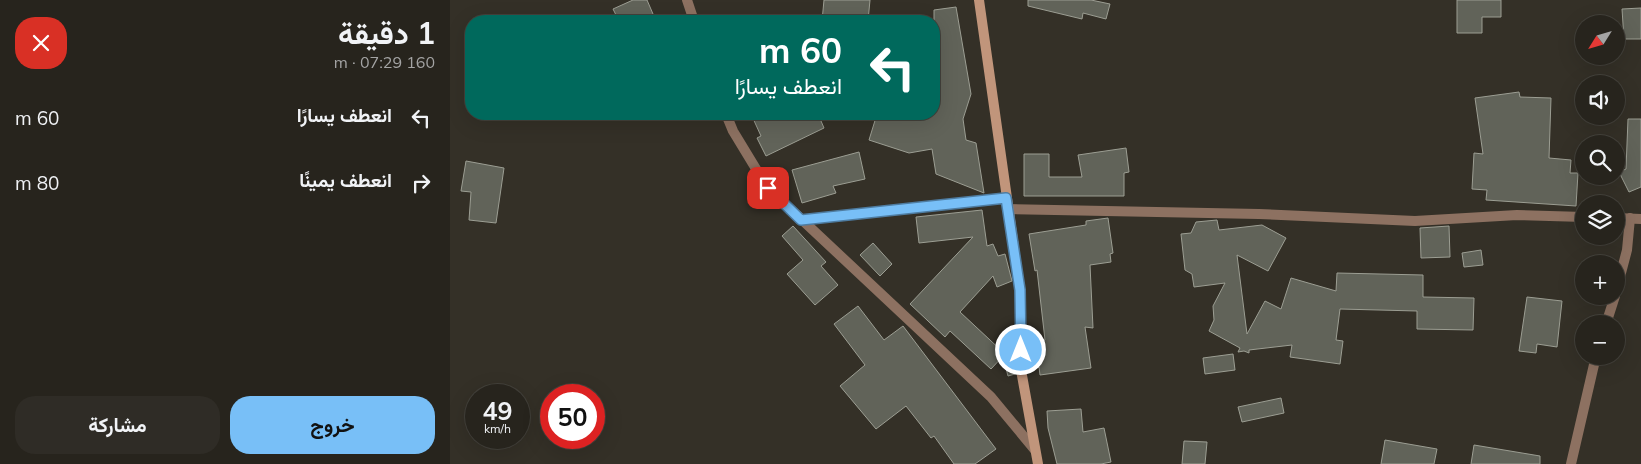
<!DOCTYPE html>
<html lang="ar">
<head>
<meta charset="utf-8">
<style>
  :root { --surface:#27241d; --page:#2f2c26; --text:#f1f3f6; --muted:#a4a4a4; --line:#43413b; --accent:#78bff7 }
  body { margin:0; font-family:Mulish,Vazirmatn,sans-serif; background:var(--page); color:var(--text); direction:rtl; height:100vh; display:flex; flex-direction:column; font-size:19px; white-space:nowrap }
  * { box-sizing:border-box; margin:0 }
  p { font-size:16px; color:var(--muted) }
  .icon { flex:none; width:28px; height:28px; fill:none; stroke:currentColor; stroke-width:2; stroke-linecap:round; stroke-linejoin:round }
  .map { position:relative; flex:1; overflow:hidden; direction:ltr }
  .drawer { display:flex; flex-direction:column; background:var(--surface); width:450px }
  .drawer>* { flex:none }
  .banner { position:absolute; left:15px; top:15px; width:475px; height:105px; border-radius:20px; box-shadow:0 5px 20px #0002,0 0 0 1px var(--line); direction:rtl; background:#00695c; color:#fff; overflow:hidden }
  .needle { width:32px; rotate:233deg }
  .fabs { position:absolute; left:1125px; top:15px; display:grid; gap:10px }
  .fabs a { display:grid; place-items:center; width:50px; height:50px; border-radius:50%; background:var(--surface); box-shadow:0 5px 20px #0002,0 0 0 1px var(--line); font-size:25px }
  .speed { position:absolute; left:15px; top:384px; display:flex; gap:10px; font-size:25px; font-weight:700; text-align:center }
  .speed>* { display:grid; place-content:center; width:65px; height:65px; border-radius:50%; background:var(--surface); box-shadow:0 5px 20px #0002,0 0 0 1px var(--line); line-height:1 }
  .speed small { font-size:12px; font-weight:400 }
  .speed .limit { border:8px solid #d22; background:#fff; color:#111 }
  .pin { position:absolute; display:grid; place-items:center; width:42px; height:42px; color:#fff; margin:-21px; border-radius:10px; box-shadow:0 2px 8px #0006 }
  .me { position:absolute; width:55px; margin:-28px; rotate:0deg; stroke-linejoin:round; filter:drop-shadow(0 0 4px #0008) }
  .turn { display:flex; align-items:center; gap:18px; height:105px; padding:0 15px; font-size:22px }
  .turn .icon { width:65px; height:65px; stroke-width:2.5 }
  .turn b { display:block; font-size:35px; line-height:42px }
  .round { display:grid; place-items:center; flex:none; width:52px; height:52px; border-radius:20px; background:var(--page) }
  .summary { display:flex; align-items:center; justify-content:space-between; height:85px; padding:0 15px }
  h1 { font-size:30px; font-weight:700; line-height:38px }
  .cta { display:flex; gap:10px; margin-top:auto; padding:10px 15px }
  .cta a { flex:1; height:58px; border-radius:20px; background:var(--accent); color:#111; font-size:20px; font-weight:700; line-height:58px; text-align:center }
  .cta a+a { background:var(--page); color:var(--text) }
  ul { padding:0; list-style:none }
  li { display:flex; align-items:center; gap:15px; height:65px; padding:0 15px }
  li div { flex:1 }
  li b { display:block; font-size:19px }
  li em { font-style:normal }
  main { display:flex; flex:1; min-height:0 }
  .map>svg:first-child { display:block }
</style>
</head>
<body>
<main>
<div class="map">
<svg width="1191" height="464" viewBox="0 0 1191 464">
  <rect width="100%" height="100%" fill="#343027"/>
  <!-- building -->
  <g fill="#616359" stroke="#9c9e93">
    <path d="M 183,0 L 197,0 L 206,21 L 169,21 L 163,9 Z"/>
    <path d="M 374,0 L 420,0 L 418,21 L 372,21 Z"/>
    <path d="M 578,0 L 641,0 L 660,4 L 656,19 L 633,13 L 632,19 L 578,6 Z"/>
    <path d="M 1007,0 L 1051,0 L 1051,17 L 1032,17 L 1032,33 L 1007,33 Z"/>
    <path d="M 506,7 L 521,94 L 513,119 L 516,140 L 526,143 L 534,193 L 486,174 L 482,149 L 459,153 L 419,140 L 427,114 L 484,114 L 484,10 Z"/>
    <path d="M 1191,8 L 1191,39 L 1174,39 L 1172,9 Z"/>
    <path d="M 1069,92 L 1070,97 L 1101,98 L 1099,158 L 1121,160 L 1120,173 L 1128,173 L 1126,206 L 1036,200 L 1037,190 L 1022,189 L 1024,153 L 1033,154 L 1025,98 Z"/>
    <path d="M 301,114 L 368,114 L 374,128 L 316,156 L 307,138 L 311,136 Z"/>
    <path d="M 1178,119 L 1191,119 L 1191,187 L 1179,192 L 1169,172 L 1176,169 Z"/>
    <path d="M 676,148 L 679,172 L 674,173 L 674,196 L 574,196 L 574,154 L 599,154 L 599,177 L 632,177 L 628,155 Z"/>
    <path d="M 409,152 L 415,179 L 383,186 L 386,193 L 352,203 L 342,170 Z"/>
    <path d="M 16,161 L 54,168 L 46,223 L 19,220 L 21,192 L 11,191 Z"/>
    <path d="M 532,210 L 537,246 L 543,244 L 548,256 L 555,254 L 562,281 L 547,287 L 543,276 L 510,312 L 555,354 L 541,369 L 500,331 L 495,337 L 460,304 L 523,237 L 469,243 L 466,217 Z"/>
    <path d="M 658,218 L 663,253 L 660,254 L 661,262 L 640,265 L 643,328 L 635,327 L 641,368 L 590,375 L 589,367 L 578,370 L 578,355 L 587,352 L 586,342 L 595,340 L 587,270 L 585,271 L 579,234 L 636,225 L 636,221 Z"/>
    <path d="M 767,220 L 769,230 L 812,225 L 836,238 L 818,271 L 787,255 L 797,334 L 815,301 L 831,309 L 841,278 L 886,291 L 887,273 L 973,275 L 973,297 L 1024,298 L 1023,330 L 967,329 L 967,311 L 890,309 L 886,340 L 893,341 L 890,364 L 840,357 L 842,345 L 799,350 L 799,353 L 794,351 L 788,352 L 790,348 L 759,331 L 764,320 L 763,306 L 775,283 L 744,287 L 742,274 L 735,270 L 731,234 L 741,233 L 746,222 Z"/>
    <path d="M 343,226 L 376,262 L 371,266 L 388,285 L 365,305 L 337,274 L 353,260 L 332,236 Z"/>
    <path d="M 999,226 L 1000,257 L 971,258 L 970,228 Z"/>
    <path d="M 423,243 L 442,264 L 430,276 L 410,255 Z"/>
    <path d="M 1031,250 L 1033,265 L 1014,267 L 1012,253 Z"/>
    <path d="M 1077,297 L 1112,301 L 1107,347 L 1087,344 L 1086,353 L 1069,351 Z"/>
    <path d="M 408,306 L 434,340 L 453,326 L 546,449 L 525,464 L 504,464 L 484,436 L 481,438 L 456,406 L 426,429 L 390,386 L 415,365 L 384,324 Z"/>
    <path d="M 783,354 L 785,370 L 755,374 L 753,358 Z"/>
    <path d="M 564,358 L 565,374 L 558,376 L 554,361 Z"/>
    <path d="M 831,398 L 834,413 L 792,422 L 788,407 Z"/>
    <path d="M 631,409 L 633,432 L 654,428 L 661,462 L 651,464 L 607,464 L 598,428 L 597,411 Z"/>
    <path d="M 935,440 L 987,449 L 984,464 L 931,464 Z"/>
    <path d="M 734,441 L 757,442 L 755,464 L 732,464 Z"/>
    <path d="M 1024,445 L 1090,456 L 1090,464 L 1021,464 Z"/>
  </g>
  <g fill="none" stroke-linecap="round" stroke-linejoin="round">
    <!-- minor -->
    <g stroke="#8d7161" stroke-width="10">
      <path d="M 558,209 L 809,214 L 965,221 L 1067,215 L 1134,217"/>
      <path d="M 1166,218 L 1191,219"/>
      <path d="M 351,220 L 556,198"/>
      <path d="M 1166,292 L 1177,250 L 1180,218"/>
      <path d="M 1156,324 L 1165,296"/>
      <path d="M 1121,464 L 1146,356"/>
    </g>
    <!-- tertiary -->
    <g stroke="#8d7161" stroke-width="10">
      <path d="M 237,0 L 244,21"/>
      <path d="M 276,114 L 283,131 L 317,187 L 541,397 L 585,450"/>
    </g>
    <!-- secondary -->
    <path stroke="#c1957b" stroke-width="10" d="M 529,0 L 570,290 L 571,370 L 588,464"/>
  </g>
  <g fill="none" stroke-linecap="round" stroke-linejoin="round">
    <defs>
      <path id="route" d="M 318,188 L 351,220 L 556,198 L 570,290 L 571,350"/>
    </defs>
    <!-- route casing -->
    <use href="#route" stroke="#4e7ca1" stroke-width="12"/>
    <!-- route -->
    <use href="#route" stroke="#78bff7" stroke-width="9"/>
  </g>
</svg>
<div class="fabs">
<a><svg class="needle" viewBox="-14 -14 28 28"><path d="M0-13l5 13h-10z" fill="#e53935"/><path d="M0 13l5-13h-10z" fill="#a4a4a4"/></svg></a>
<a><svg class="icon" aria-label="sound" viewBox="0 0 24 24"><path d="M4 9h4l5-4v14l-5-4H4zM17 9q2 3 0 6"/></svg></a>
<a><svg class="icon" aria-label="search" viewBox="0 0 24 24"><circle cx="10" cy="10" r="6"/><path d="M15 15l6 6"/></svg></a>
<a><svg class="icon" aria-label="layers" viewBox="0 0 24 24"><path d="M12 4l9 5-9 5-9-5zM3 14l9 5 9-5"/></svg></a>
<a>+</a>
<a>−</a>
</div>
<div class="speed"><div>49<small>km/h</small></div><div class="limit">50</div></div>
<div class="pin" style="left:318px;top:188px;background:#d93025"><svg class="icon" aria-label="arrive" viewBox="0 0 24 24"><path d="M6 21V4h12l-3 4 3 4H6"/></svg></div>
<svg class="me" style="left:571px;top:350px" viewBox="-20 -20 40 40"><circle r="17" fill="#78bff7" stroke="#fff" stroke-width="3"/><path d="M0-11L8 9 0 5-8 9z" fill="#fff"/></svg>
<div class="banner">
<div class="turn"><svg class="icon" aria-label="left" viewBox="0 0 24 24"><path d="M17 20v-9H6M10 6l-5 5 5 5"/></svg><div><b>60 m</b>انعطف يسارًا</div></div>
</div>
</div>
<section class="drawer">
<div class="summary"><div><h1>1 دقيقة</h1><p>160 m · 07:29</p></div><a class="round" style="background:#d93025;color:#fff"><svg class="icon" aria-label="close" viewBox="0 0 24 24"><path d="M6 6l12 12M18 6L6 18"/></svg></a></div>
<ul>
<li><svg class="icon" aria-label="left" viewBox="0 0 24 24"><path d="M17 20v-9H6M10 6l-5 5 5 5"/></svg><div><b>انعطف يسارًا</b></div><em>60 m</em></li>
<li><svg class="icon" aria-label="right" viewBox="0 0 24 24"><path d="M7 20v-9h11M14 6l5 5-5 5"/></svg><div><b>انعطف يمينًا</b></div><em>80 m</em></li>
</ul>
<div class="cta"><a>خروج</a><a>مشاركة</a></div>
</section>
</main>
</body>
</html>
